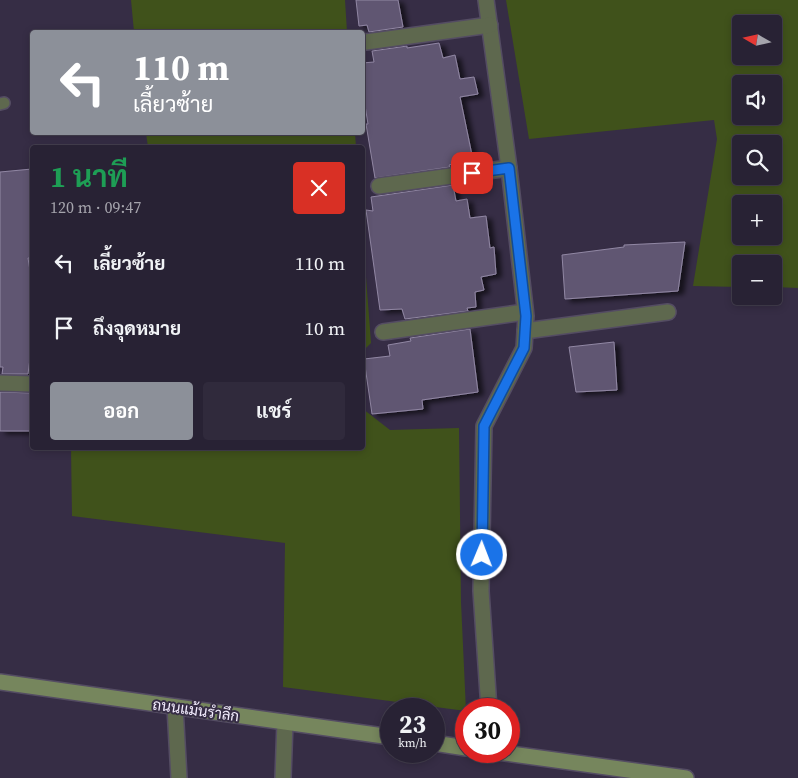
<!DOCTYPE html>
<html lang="th">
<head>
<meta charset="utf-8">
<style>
  :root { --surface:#282234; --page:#302a3c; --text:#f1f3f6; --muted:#a5a4ac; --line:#443f4f; --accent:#8c9099 }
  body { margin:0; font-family:"Source Serif 4",Sarabun,serif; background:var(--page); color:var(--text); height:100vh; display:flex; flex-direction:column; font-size:19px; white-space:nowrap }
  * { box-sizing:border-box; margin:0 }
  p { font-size:16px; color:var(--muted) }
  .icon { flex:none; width:28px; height:28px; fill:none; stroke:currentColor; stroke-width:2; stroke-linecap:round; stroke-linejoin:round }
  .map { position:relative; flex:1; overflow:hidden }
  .drawer { position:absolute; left:30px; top:145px; width:335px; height:305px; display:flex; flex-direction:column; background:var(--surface); border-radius:5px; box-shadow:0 2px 8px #0003,0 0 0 1px var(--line) }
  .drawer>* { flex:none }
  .banner { position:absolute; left:30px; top:30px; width:335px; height:105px; border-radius:5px; box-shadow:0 2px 8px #0003,0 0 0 1px var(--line); background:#8c9099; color:#fff; overflow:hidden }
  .needle { width:32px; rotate:279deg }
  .buttons { position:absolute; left:732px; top:15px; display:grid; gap:10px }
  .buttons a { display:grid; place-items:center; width:50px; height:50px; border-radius:5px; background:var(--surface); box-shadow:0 2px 8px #0003,0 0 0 1px var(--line); font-size:25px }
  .speed { position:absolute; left:380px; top:698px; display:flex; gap:10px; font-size:25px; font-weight:700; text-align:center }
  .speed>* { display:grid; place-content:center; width:65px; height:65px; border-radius:50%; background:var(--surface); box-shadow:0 2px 8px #0003,0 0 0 1px var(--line); line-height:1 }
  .speed small { font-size:12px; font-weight:400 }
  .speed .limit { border:8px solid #d22; background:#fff; color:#111 }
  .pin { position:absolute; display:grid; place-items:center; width:42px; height:42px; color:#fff; margin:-21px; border-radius:10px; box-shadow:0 2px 8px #0006 }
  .me { position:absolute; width:55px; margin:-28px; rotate:1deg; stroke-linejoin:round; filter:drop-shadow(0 0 4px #0008) }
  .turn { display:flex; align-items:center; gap:18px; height:105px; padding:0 20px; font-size:22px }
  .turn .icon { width:65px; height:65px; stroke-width:2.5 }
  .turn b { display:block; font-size:35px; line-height:42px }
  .round { display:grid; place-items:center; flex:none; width:52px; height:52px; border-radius:5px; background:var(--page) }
  .head { display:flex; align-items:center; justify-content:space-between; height:85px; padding:0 20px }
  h1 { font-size:30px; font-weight:700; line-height:38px; color:#1e9e55 }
  .primary-button { display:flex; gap:10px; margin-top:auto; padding:10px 20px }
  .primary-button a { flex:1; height:58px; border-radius:5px; background:var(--accent); color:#fff; font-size:20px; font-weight:700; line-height:58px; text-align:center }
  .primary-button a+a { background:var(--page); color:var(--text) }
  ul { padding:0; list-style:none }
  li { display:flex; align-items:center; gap:15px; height:65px; padding:0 20px }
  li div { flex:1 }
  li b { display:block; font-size:19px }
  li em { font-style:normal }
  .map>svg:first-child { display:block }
</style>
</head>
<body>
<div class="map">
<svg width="798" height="778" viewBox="0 0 798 778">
  <defs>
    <filter id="shadow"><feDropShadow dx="5.5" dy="3" stdDeviation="2.5" flood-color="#0009"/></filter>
  </defs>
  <rect width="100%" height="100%" fill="#362d45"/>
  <!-- green -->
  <g fill="#40521b" fill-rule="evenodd">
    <path d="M 131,0 L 345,0 L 347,32 L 134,32 Z"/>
    <path d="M 506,0 L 798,0 L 798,288 L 774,287 L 774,264 L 741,264 L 741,287 L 693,286 L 717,139 L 714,120 L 529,139 ZM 741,24 L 774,24 L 774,56 L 741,56 ZM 741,84 L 774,84 L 774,116 L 741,116 ZM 741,144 L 774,144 L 774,176 L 741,176 ZM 741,204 L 774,204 L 774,236 L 741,236 Z"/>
    <path d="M 146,133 L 355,133 L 356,147 L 148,147 Z"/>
    <path d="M 363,237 L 371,343 L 363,351 L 362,351 Z"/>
    <path d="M 363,409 L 390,430 L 459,428 L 461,602 L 466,711 L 283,687 L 285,543 L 72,516 L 71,448 L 362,448 Z"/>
  </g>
  <!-- building -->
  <g fill="#615772" stroke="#9187a4" filter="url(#shadow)">
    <path d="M 356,0 L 398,0 L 403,27 L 369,32 L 367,25 L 359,26 Z"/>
    <path d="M 439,43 L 443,58 L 455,55 L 460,79 L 474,77 L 478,94 L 460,97 L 473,160 L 449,165 L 450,167 L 375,178 L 366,124 L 368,124 L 362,87 L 362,63 L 374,62 L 372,51 L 407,46 L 407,48 Z"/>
    <path d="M 32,169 L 32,258 L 28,258 L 32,283 L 32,343 L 28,374 L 2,374 L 3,367 L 0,367 L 0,172 Z"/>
    <path d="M 453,185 L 456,201 L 467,199 L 470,218 L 486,216 L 490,248 L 494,247 L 496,274 L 481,277 L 484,290 L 475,292 L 476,307 L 467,308 L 468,311 L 405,319 L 402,309 L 380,310 L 366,210 L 373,211 L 371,197 Z"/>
    <path d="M 685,242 L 678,291 L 565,299 L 562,255 L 624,247 L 624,245 Z"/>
    <path d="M 470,329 L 478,392 L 422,400 L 423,409 L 372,414 L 364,359 L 390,356 L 388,345 L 411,341 L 410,338 Z"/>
    <path d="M 614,342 L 617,390 L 576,392 L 569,347 Z"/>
    <path d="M 0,392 L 32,393 L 32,431 L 0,431 Z"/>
  </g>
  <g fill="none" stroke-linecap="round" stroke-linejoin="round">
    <defs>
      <path id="lane" d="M 0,104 L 4,103"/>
      <g id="street">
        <path d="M 486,0 L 509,168 L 526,316 L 524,348 L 484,426 L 481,591 L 489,709"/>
        <path d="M 366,42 L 490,25"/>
        <path d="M 379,186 L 509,168"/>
        <path d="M 525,331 L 668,312"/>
        <path d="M 383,332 L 525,312"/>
        <path d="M 0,383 L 32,384"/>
        <path d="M 175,707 L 179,778"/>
        <path d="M 283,778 L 285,722"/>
      </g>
      <g id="secondary">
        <path d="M 0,682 L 391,737"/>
        <path d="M 434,743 L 466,748"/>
        <path d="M 490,751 L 686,778"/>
      </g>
    </defs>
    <!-- lane casing -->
    <use href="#lane" stroke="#544c63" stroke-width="14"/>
    <!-- street casing -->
    <use href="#street" stroke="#544c63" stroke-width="18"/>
    <!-- secondary casing -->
    <use href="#secondary" stroke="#544c63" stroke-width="18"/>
    <!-- lane -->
    <use href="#lane" stroke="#5e684e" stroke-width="11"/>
    <!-- street -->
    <use href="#street" stroke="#5e684e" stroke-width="15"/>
    <!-- secondary -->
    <use href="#secondary" stroke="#76865d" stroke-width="15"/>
  </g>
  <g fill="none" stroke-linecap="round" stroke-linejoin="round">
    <defs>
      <path id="route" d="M 472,173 L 509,168 L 526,316 L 524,348 L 484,426 L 482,555"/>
    </defs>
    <!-- route casing -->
    <use href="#route" stroke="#114b97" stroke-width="12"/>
    <!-- route -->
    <use href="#route" stroke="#1a73e8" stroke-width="9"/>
  </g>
  <g text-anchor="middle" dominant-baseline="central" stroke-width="4" stroke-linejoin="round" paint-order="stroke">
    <!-- street labels -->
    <g font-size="15" fill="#f3edfe" stroke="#362d45">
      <text transform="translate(196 710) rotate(8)">ถนนแม้นรำลึก</text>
    </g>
  </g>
</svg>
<div class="buttons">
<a><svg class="needle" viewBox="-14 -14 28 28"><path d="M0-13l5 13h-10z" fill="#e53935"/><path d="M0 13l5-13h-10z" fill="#a5a4ac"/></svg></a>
<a><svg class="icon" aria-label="sound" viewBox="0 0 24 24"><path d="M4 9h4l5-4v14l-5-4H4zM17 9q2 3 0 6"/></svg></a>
<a><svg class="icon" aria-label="search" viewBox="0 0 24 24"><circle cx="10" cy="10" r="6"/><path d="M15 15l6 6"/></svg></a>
<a>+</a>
<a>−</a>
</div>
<div class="speed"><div>23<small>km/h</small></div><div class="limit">30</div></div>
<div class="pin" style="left:472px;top:173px;background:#d93025"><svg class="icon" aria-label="arrive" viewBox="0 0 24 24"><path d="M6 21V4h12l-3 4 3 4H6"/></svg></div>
<svg class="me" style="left:482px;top:555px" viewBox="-20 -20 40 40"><circle r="17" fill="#1a73e8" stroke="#fff" stroke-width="3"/><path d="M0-11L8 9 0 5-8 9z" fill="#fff"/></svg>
<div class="banner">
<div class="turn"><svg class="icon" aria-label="left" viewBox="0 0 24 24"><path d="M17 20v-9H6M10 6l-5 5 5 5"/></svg><div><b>110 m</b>เลี้ยวซ้าย</div></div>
</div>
<section class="drawer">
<div class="head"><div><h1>1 นาที</h1><p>120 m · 09:47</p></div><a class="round" style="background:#d93025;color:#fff"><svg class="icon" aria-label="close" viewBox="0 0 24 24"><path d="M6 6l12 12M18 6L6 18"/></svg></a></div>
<ul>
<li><svg class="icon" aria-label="left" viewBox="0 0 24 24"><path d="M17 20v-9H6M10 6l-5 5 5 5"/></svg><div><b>เลี้ยวซ้าย</b></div><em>110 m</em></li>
<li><svg class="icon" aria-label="arrive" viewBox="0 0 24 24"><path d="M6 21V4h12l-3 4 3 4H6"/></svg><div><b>ถึงจุดหมาย</b></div><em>10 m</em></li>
</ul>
<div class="primary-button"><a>ออก</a><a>แชร์</a></div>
</section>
</div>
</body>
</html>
